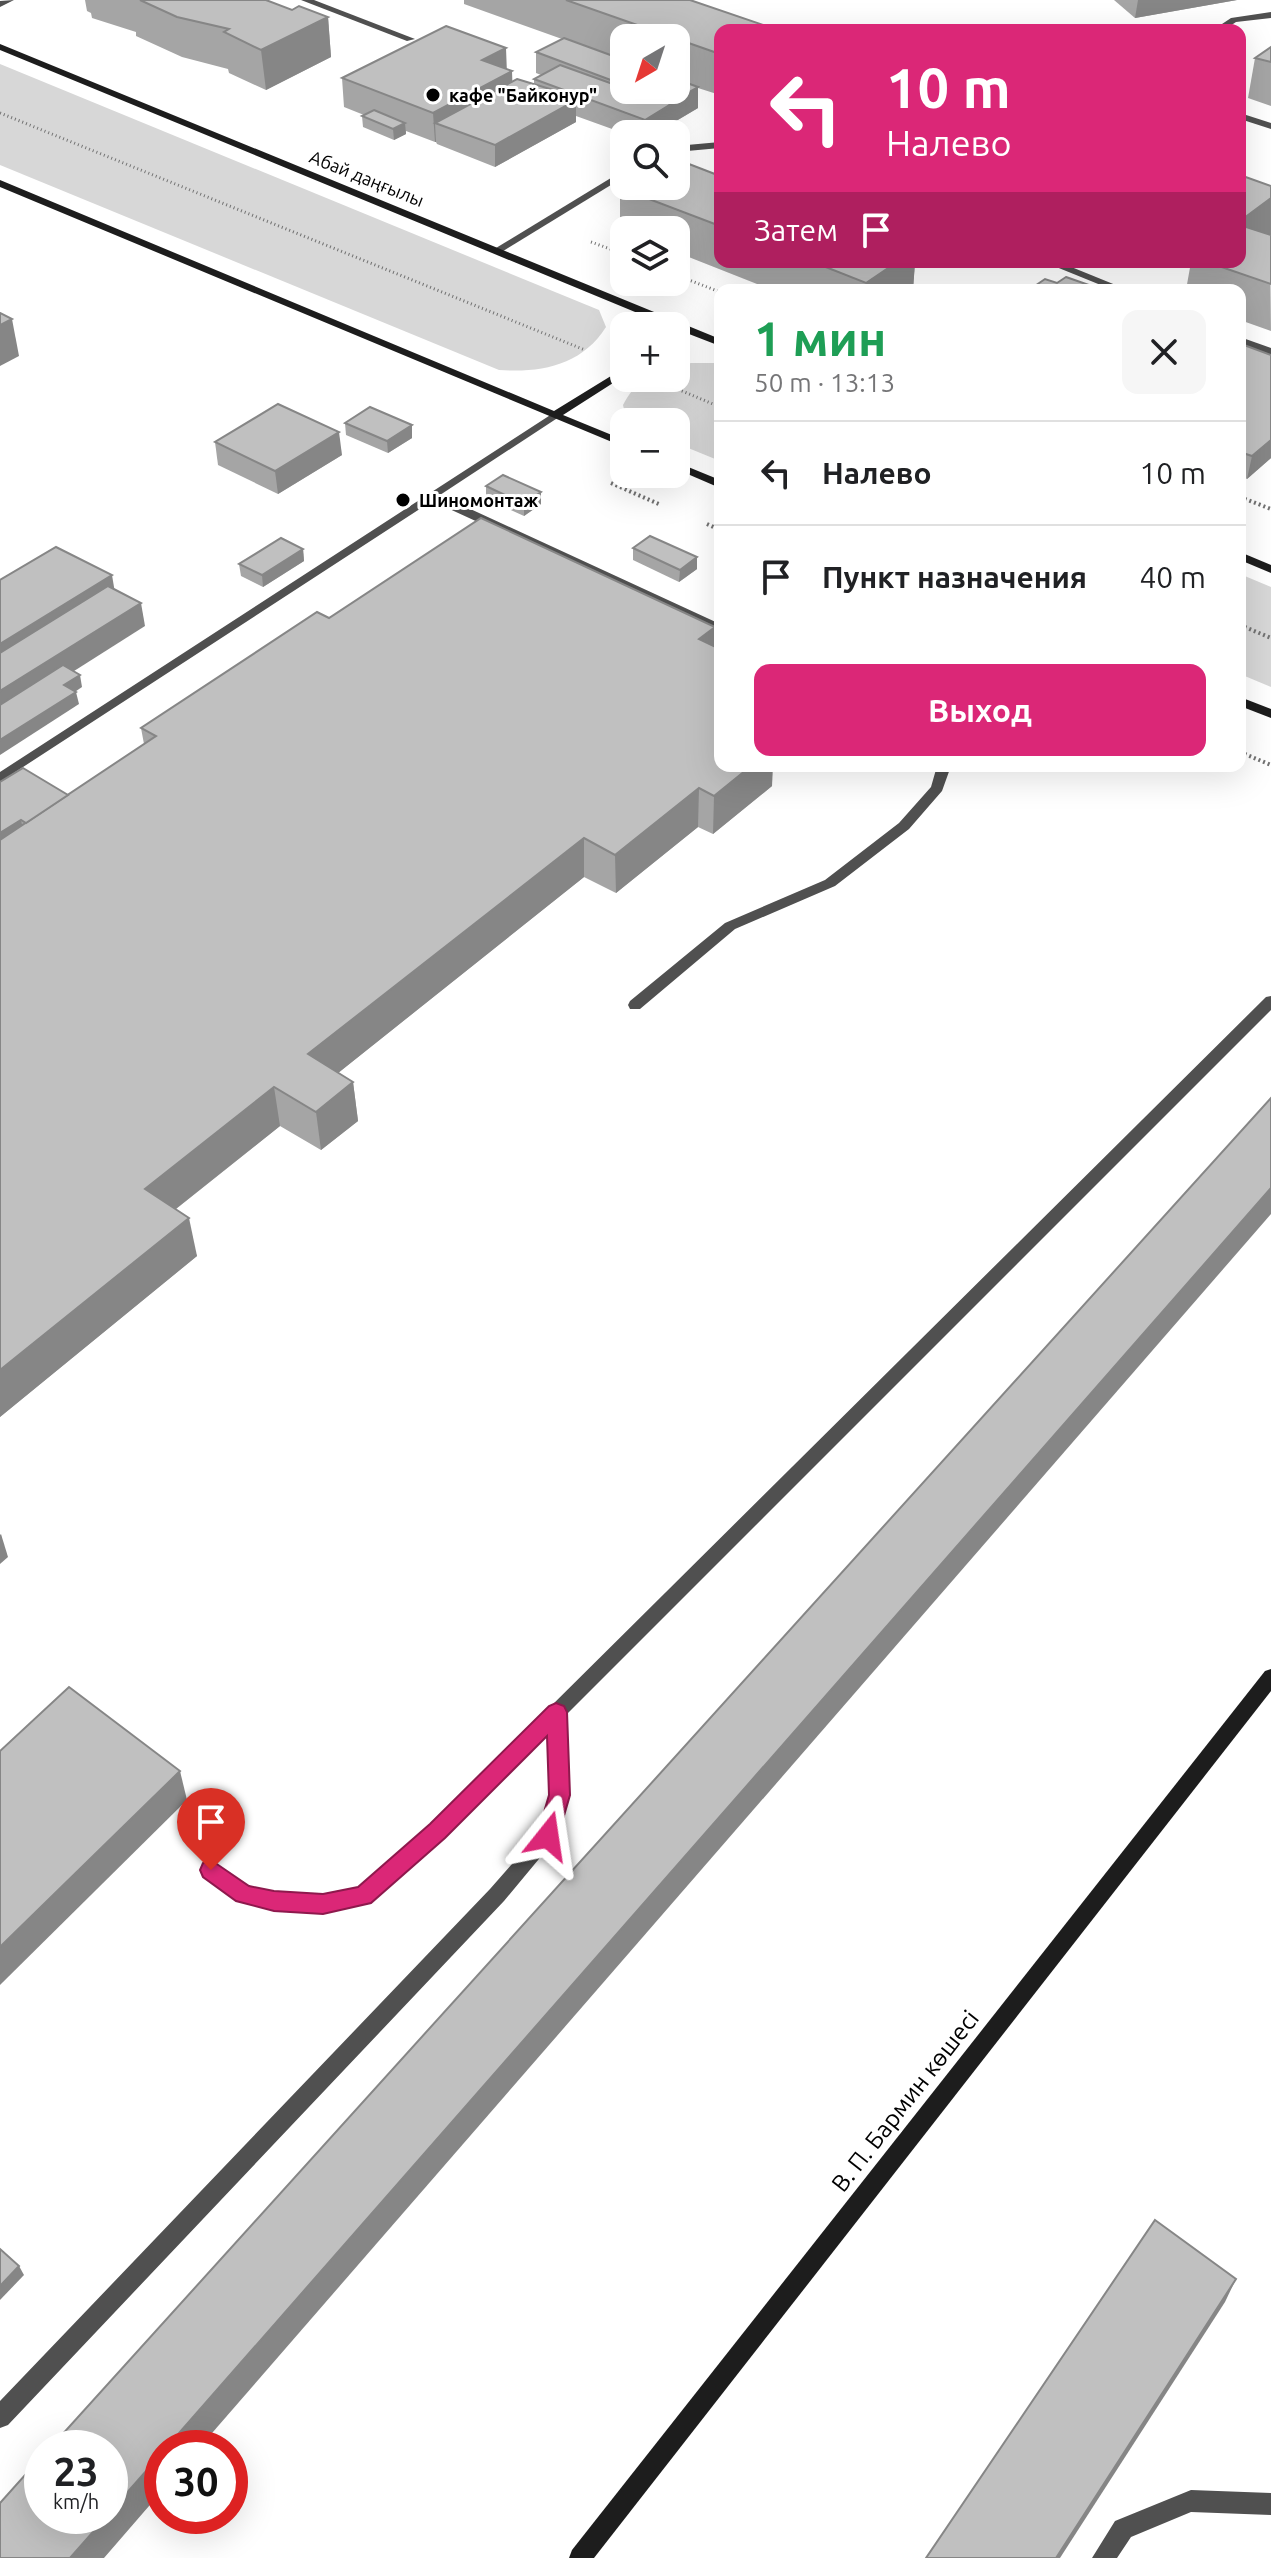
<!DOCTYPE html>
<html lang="ru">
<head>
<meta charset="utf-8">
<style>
  :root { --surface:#fff; --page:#f6f6f6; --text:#202124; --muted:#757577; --line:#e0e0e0; --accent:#db2777 }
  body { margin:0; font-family:Ubuntu,sans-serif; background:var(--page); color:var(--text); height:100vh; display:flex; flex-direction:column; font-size:30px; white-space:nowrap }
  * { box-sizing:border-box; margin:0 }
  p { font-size:26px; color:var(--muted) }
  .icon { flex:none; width:44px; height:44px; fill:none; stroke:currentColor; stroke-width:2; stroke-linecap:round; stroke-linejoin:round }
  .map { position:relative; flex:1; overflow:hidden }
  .side { position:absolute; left:714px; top:284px; width:532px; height:488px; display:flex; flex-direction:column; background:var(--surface); border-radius:16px; box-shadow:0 8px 32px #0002 }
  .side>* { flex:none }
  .top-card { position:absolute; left:714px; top:24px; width:532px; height:244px; border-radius:16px; box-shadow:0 8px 32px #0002; background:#db2777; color:#fff; overflow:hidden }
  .needle { width:52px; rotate:219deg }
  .buttons { position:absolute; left:610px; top:24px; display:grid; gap:16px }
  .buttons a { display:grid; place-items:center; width:80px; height:80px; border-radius:16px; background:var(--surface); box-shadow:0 8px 32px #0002; font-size:40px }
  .speed { position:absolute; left:24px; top:2430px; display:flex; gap:16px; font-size:40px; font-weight:700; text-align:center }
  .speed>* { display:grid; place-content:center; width:104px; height:104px; border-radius:50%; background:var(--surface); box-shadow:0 8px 32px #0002; line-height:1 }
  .speed small { font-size:20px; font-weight:400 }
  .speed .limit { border:12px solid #d22; background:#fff; color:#111 }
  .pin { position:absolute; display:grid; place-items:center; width:68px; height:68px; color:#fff; margin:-82px -34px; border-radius:50% 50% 50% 0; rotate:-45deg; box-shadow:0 0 8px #0007 }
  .pin .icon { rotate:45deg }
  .me { position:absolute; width:88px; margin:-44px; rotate:15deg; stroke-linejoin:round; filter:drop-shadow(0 0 6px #0008) }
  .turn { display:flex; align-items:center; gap:28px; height:168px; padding:0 40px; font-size:36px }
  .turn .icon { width:104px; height:104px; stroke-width:2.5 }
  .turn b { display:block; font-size:56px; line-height:68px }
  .then { display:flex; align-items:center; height:76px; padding:0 40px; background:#0003; gap:16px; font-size:30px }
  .round { display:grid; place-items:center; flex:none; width:84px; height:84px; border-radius:16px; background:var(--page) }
  .head { display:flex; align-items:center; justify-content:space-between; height:136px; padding:0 40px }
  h1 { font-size:48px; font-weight:700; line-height:60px; color:#1e9e55 }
  .primary-button { display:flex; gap:16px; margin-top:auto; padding:16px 40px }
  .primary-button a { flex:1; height:92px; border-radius:16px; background:var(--accent); color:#fff; font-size:32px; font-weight:700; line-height:92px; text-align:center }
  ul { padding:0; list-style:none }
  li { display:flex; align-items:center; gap:24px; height:104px; padding:0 40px; border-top:2px solid var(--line) }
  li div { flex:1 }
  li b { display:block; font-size:30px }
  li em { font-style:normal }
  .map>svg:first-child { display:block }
</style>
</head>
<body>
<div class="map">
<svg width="1271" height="2558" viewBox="0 0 1271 2558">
  <rect width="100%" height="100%" fill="#fff"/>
  <!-- green -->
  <g fill="#d7d7d7">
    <path d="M 0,64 L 599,310 L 606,327 C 582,365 542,373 499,370 L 0,165 Z"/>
    <path d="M 691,363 L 720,363 L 720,461 L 676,443 L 676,422 L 627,422 L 623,405 C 638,378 646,378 676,378 L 676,367 Z"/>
    <path d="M 1240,574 L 1271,587 L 1271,687 L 1240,674 Z"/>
  </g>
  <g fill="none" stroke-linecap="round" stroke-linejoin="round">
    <!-- path-far1 -->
    <g stroke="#727272" stroke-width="3" stroke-dasharray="1 3" stroke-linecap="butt">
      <path d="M 0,113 L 585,350"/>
      <path d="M 591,242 L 624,254"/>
      <path d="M 676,275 L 720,292"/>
      <path d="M 656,380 L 720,407"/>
    </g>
    <!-- path -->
    <g stroke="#727272" stroke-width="4" stroke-dasharray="2 3" stroke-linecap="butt">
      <path d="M 611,483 L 661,505"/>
      <path d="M 1240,497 L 1271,509"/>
      <path d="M 707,524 L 720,530"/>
      <path d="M 1240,625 L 1271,638"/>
      <path d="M 1240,752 L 1271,765"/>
    </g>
    <!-- lane -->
    <g fill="#505050" fill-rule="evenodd">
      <path d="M 555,412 L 561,415 L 559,417 L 440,495 L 720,624 L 720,633 L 432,501 L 0,782 L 0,772 Z"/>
      <path d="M 937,766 L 951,766 L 942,791 L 909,829 L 835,886 L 735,929 L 640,1009 L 630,1009 L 628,1005 L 630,1001 L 725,923 L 825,880 L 899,823 L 931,787 Z"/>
      <path d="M 438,1822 L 445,1825 L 447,1831 L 445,1837 L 370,1902 L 323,1913 L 274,1910 L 243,1903 L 204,1876 L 201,1870 L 204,1864 L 211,1861 L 248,1886 L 274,1892 L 323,1895 L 358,1888 L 431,1825 Z"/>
    </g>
    <!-- street -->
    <g fill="#505050" fill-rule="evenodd">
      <path d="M 14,0 L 0,7 L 0,1 Z"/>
      <path d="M 301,0 L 314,0 L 415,39 L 407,41 Z"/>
      <path d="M 1271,12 L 1271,18 L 1236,22 L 1224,30 L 1213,30 L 1231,18 Z"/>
      <path d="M 1240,113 L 1271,123 L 1271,129 L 1240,119 Z"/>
      <path d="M 720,142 L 720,148 L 676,152 L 676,146 Z"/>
      <path d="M 624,170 L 624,177 L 500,253 L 491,251 Z"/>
      <path d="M 1044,262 L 1059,262 L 1128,290 L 1113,290 Z"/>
      <path d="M 1240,337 L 1271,348 L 1271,355 L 1240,344 Z"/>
      <path d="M 1271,996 L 1271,1010 L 565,1716 L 568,1795 L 558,1836 L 504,1901 L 8,2425 L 0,2428 L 0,2401 L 490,1889 L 540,1832 L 550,1795 L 548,1734 L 445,1837 L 438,1840 L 431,1837 L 429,1831 L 431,1825 L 1266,997 Z"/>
      <path d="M 1191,2490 L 1271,2493 L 1271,2515 L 1191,2512 L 1131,2537 L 1117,2558 L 1092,2558 L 1115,2521 Z"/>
    </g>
    <!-- secondary -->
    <g fill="#1d1d1d" fill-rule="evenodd">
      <path d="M 0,44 L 720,339 L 720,346 L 676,329 L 676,326 L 669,326 L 0,50 Z"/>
      <path d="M 0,180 L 554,411 L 624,368 L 624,376 L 563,415 L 624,440 L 624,447 L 0,187 Z"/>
      <path d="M 676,462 L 720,480 L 720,488 L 676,469 Z"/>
      <path d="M 1240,552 L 1271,565 L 1271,573 L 1240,560 Z"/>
      <path d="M 1240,697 L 1271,709 L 1271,718 L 1240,706 Z"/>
      <path d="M 1271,1669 L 1271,1691 L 594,2558 L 569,2558 L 572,2550 L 1265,1671 Z"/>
    </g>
  </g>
  <!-- wall -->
  <g fill="#a5a5a5" fill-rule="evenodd">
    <path d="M 85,0 L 266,0 L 292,10 L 328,17 L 331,57 L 266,90 L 229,73 L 228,69 L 182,57 L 136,36 L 136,32 L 92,18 L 91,13 L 87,11 Z"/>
    <path d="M 464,0 L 690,0 L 720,30 L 720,95 L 698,88 L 698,108 L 671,124 L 671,126 L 657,134 L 626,134 L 576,116 L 576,122 L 495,167 L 437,144 L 436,142 L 435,142 L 406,131 L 406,134 L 394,140 L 363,127 L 362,116 L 364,115 L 344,107 L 342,78 L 507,70 L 512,71 L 512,81 L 534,84 L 534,79 L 541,75 L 536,73 L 536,52 L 562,39 L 464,4 ZM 624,38 L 676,38 L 676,90 L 624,90 Z"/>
    <path d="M 1114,0 L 1237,0 L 1135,18 Z"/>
    <path d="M 1271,47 L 1271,106 L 1248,98 L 1255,58 Z"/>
    <path d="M 720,176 L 720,262 L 915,262 L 913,290 L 772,290 L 676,252 L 676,230 L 624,230 L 624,231 L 620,230 L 620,188 Z"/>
    <path d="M 1271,186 L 1270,235 L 1271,331 L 1240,320 L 1240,290 L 1186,290 L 1191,262 L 1240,262 Z"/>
    <path d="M 1240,348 L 1271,458 L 1247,479 L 1240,476 Z"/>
    <path d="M 345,423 L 412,425 L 412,438 L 388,453 L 346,435 Z"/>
    <path d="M 215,442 L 342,455 L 278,494 L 218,465 Z"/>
    <path d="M 486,486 L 541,504 L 524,516 L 486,499 Z"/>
    <path d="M 633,548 L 697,569 L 679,582 L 633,560 Z"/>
    <path d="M 303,549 L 304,561 L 263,587 L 241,576 L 239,564 Z"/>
    <path d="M 329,618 L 715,627 L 714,646 L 772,786 L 713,834 L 698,827 L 616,893 L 584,877 L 338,1073 L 353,1082 L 358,1121 L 321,1150 L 280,1126 L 176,1209 L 197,1256 L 0,1417 L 0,782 L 68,795 L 144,744 L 141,728 Z"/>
  </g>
  <!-- shaded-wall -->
  <g fill="#868686">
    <path d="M 1138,0 L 1237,0 L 1135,18 Z"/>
    <path d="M 328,17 L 331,57 L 266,90 L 261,50 Z"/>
    <path d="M 506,48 L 507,74 L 512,71 L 513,100 L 435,123 L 436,142 L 435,142 L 433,113 L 482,60 Z"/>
    <path d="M 698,87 L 698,108 L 671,124 L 671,126 L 657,134 L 645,134 L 645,120 L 671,105 L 671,102 Z"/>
    <path d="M 573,96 L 573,102 L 576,100 L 576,122 L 495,167 L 495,145 Z"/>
    <path d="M 405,123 L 406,134 L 394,140 L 393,129 Z"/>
    <path d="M 1271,198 L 1271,235 L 1240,258 L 1240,221 Z"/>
    <path d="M 897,262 L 915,262 L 913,290 L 866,290 L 866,283 Z"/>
    <path d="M 12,319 L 19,356 L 0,366 L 0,325 Z"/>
    <path d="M 412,425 L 412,438 L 388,453 L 387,441 Z"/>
    <path d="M 339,432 L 342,455 L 278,494 L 275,471 Z"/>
    <path d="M 1271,440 L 1271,458 L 1247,479 L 1252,456 Z"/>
    <path d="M 541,492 L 541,504 L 524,516 L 524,504 Z"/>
    <path d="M 303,549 L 304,561 L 263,587 L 262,575 Z"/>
    <path d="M 697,557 L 697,569 L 679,582 L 680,570 Z"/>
    <path d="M 112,575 L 116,599 L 0,670 L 0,644 Z"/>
    <path d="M 141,603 L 145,626 L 0,718 L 0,691 Z"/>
    <path d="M 715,627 L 714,665 L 699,639 Z"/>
    <path d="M 80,675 L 82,687 L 66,698 L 64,685 Z"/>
    <path d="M 76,692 L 79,704 L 0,755 L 0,740 Z"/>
    <path d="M 751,766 L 773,766 L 772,786 L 713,834 L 714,796 Z"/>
    <path d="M 699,788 L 698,827 L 616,893 L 615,855 Z"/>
    <path d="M 21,820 L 26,843 L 0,842 L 0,833 Z"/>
    <path d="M 584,838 L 584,877 L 313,1093 L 308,1054 Z"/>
    <path d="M 353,1082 L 358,1121 L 321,1150 L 316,1112 Z"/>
    <path d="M 274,1087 L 280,1126 L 153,1227 L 145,1189 Z"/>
    <path d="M 1271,1188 L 1271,1214 L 199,2448 L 166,2448 Z"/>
    <path d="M 189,1218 L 197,1256 L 0,1417 L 0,1370 Z"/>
    <path d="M 1,1534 L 8,1557 L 0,1564 L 0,1535 Z"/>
    <path d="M 180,1771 L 187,1800 L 0,1985 L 0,1947 Z"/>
    <path d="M 19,2266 L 24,2275 L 0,2300 L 0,2286 Z"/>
    <path d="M 1236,2279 L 1225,2302 L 1060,2558 L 1056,2558 Z"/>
    <path d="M 162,2453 L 162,2491 L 104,2558 L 70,2558 L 107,2516 L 110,2516 L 110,2512 Z"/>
  </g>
  <!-- building -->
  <g fill="#c0c0c0" stroke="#868686" stroke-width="2">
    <path d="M 140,0 L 266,0 L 292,10 L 299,6 L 328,17 L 261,50 L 224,32 L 229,29 L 177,17 Z"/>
    <path d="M 566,0 L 690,0 L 778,30 L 720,30 L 720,54 Z"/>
    <path d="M 446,26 L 506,48 L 482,60 L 512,71 L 433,113 L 342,78 Z"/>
    <path d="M 564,38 L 624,60 L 624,85 L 536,52 Z"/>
    <path d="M 1271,47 L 1271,62 L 1255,58 Z"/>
    <path d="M 560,65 L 624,88 L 624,90 L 630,90 L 671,104 L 645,120 L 534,79 Z"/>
    <path d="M 517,79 L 573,96 L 569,98 L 576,100 L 495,145 L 435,123 Z"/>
    <path d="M 676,79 L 698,87 L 671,102 L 638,90 L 676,90 Z"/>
    <path d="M 374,110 L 405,123 L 393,129 L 362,116 Z"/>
    <path d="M 676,159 L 720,176 L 720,226 L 620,188 L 624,185 L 676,186 Z"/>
    <path d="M 1240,175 L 1271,186 L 1271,198 L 1240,221 Z"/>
    <path d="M 1240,225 L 1271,235 L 1271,284 L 1207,262 L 1240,262 Z"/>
    <path d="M 813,262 L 897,262 L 866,283 Z"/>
    <path d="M 1066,277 L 1103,290 L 1029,290 L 1045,279 L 1057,283 Z"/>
    <path d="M 0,313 L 12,319 L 0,325 Z"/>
    <path d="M 1244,345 L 1271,355 L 1271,440 L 1252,456 L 1240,452 L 1240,348 Z"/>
    <path d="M 278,404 L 339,432 L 275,471 L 215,442 Z"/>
    <path d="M 370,407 L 412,425 L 387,441 L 345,423 Z"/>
    <path d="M 503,475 L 541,492 L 524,504 L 486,486 Z"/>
    <path d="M 481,518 L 715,627 L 699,639 L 720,649 L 720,766 L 751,766 L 714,796 L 699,788 L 615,855 L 584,838 L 308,1054 L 353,1082 L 316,1112 L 274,1087 L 145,1189 L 189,1218 L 0,1370 L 0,840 L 156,736 L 141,728 L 317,612 L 329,618 Z"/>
    <path d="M 650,536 L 697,557 L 680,570 L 633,548 Z"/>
    <path d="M 281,538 L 303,549 L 262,575 L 239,564 Z"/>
    <path d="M 56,547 L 112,575 L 0,644 L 0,580 Z"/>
    <path d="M 108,586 L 141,603 L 0,691 L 0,653 Z"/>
    <path d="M 63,665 L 80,675 L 64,685 L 76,692 L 0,740 L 0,705 Z"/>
    <path d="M 23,768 L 68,795 L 26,823 L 21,820 L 0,833 L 0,782 Z"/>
    <path d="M 1271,1098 L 1271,1188 L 166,2448 L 162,2448 L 162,2453 L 110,2512 L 110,2448 L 50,2448 Z"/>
    <path d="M 69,1687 L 180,1771 L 0,1947 L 0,1751 Z"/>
    <path d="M 1155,2220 L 1236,2279 L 1056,2558 L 926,2558 Z"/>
    <path d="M 0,2249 L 19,2266 L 0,2286 Z"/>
    <path d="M 42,2456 L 42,2516 L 107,2516 L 70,2558 L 0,2558 L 0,2503 Z"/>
  </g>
  <!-- route -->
  <path fill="#db2777" stroke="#8e194d" stroke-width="2" d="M 556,1703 L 564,1706 L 567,1712 L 570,1795 L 556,1843 L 548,1846 L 541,1843 L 537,1836 L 549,1795 L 547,1736 L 445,1838 L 371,1903 L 323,1914 L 274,1911 L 236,1901 L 203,1877 L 200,1870 L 203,1863 L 211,1860 L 249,1886 L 274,1891 L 323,1894 L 358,1887 L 430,1824 L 549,1706 Z"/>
  <!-- markers -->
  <g fill="#000" stroke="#fff" stroke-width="3">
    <circle cx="433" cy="95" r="8"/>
    <circle cx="403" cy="500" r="8"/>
  </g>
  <g text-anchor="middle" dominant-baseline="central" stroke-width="6" stroke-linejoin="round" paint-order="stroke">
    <!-- far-poi labels -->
    <g font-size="18" font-weight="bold" fill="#000" stroke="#fff" text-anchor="start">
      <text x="449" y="95">кафе "Байконур"</text>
      <text x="419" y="500">Шиномонтаж</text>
    </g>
    <!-- far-street labels -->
    <g font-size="18" fill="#000" stroke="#fff">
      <text transform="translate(367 178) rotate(22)">Абай даңғылы</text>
    </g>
    <!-- near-street labels -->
    <g font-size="24" fill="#000" stroke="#fff">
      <text transform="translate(905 2101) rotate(-52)">В. П. Бармин көшесі</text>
    </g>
  </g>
</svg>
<div class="buttons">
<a><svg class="needle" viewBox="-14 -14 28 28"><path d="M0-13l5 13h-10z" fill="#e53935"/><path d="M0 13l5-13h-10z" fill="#757577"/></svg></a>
<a><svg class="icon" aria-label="search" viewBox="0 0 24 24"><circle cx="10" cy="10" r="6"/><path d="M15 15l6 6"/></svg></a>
<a><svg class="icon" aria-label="layers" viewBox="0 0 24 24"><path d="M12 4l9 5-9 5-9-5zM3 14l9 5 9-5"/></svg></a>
<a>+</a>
<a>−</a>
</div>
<div class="speed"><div>23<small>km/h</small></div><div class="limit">30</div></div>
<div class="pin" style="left:211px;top:1870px;background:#d93025"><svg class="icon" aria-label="arrive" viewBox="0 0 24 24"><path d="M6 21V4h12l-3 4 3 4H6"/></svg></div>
<svg class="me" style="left:548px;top:1836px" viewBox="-20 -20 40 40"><path d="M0-17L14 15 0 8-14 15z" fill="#db2777" stroke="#fff" stroke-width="4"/></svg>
<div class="top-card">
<div class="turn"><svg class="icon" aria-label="left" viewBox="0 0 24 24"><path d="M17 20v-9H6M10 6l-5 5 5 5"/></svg><div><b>10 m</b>Налево</div></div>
<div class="then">Затем<svg class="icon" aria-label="arrive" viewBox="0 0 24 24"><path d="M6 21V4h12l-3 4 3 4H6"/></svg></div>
</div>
<section class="side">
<div class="head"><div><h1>1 мин</h1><p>50 m · 13:13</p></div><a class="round"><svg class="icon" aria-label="close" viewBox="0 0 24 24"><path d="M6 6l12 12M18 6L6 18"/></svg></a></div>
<ul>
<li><svg class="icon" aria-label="left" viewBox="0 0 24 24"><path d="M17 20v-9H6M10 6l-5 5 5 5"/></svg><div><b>Налево</b></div><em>10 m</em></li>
<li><svg class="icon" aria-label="arrive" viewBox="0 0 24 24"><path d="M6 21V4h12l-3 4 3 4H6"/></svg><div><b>Пункт назначения</b></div><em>40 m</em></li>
</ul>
<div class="primary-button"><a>Выход</a></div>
</section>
</div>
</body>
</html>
